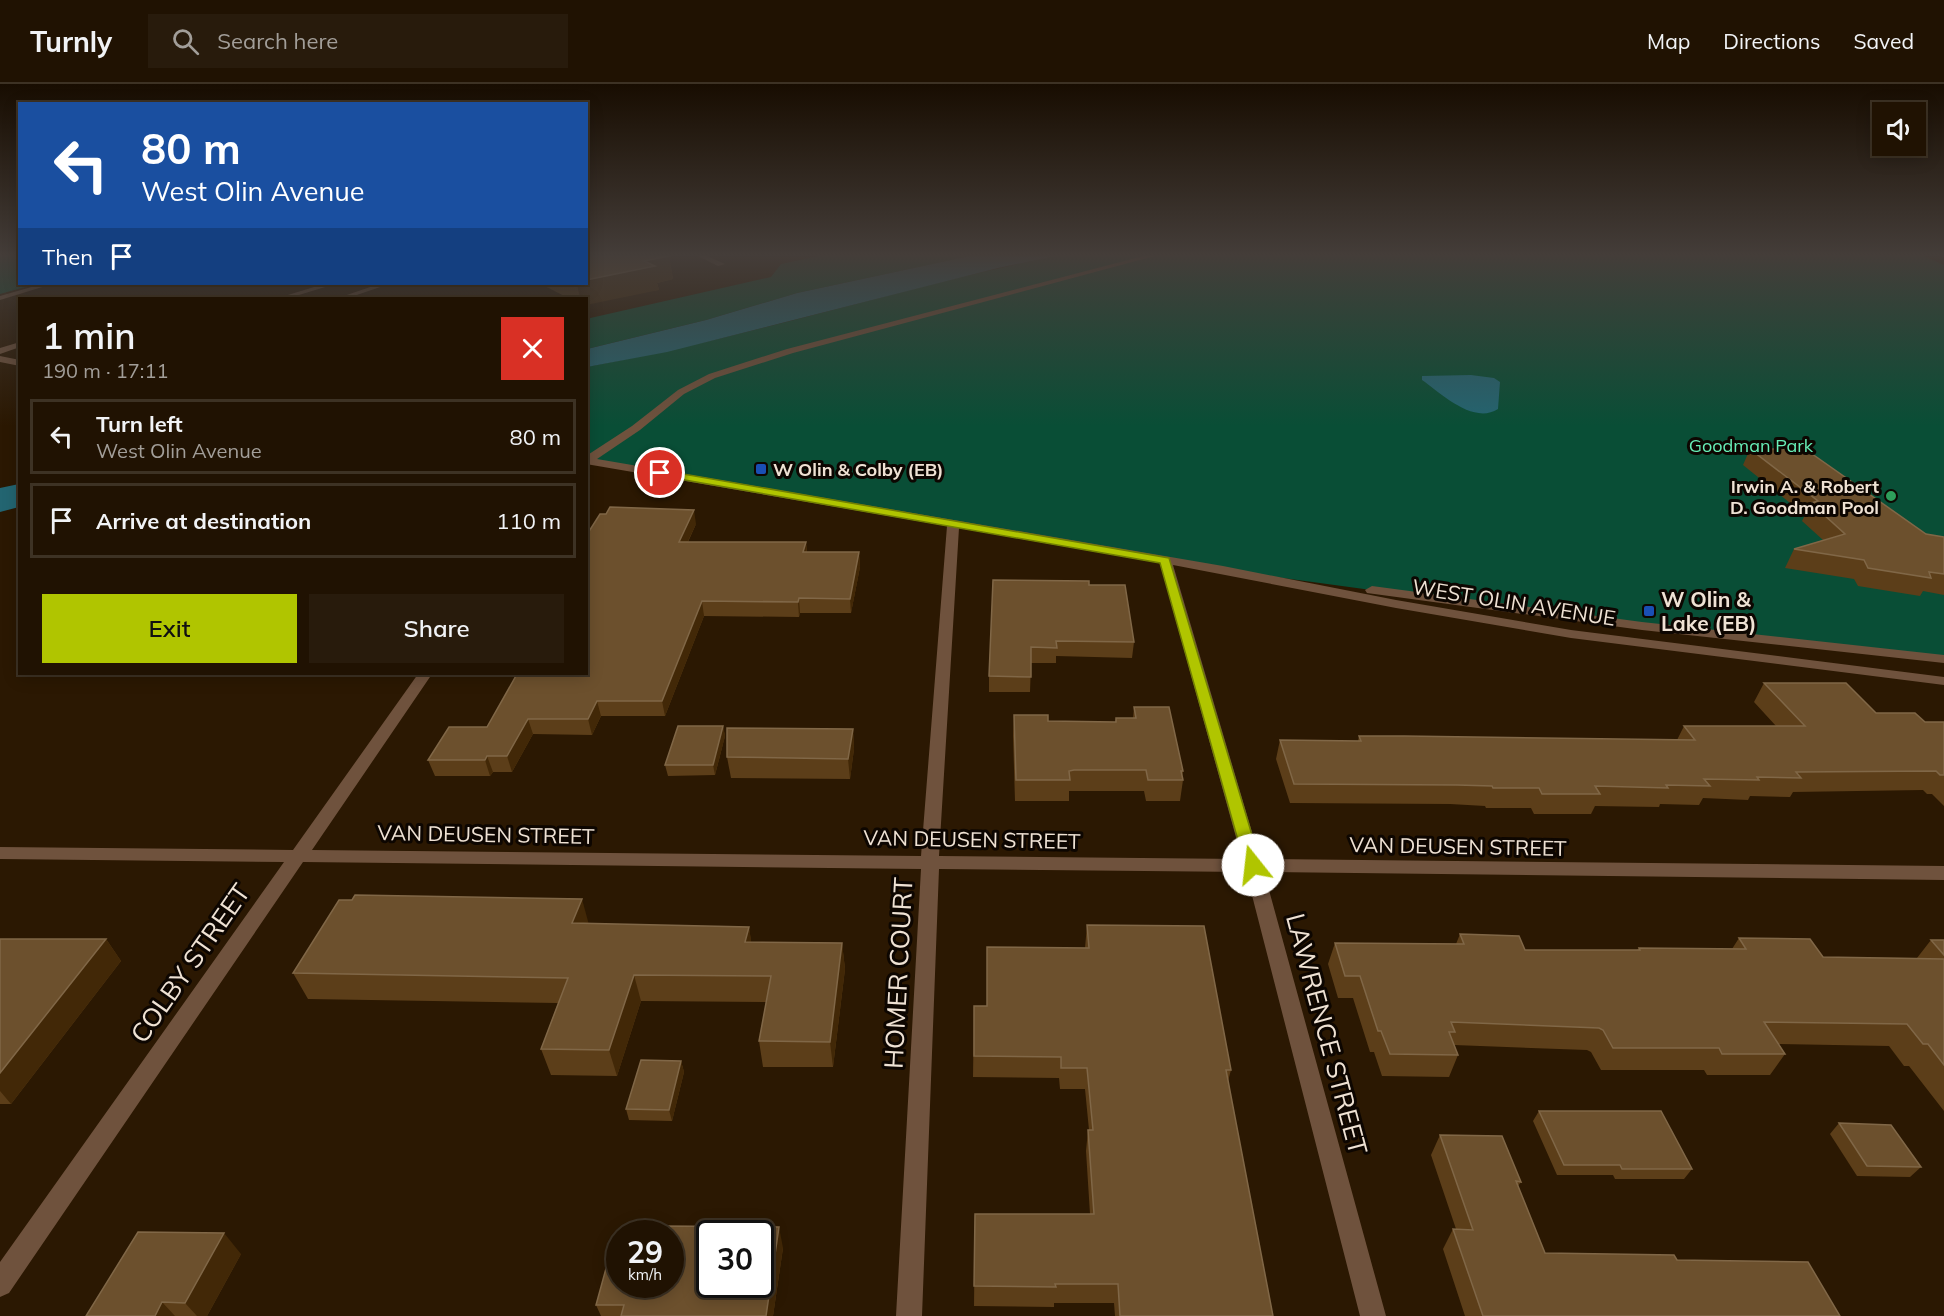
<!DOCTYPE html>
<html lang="en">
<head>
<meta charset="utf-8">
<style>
  :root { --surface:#201202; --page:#281b0c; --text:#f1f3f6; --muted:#a29e99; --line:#3d3224; --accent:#b0c500 }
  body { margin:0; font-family:Mulish,sans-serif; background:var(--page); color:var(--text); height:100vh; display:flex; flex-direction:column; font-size:22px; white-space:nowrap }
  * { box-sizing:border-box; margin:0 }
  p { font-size:20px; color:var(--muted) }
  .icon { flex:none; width:33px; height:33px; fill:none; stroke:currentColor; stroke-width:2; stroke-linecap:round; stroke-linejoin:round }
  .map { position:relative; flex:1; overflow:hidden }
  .side { position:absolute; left:18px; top:213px; width:570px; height:378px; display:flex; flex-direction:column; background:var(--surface); border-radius:0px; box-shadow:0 3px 15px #0003,0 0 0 2px var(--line) }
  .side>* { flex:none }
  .top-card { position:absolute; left:18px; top:18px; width:570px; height:183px; border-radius:0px; box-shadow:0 3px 15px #0003,0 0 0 2px var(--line); background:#1a4fa0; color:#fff; overflow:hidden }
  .buttons { position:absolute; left:1872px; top:18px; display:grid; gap:12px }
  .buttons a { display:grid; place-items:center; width:54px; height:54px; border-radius:0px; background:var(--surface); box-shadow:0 3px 15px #0003,0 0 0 2px var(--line); font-size:30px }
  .speed { position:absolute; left:606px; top:1136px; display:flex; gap:12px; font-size:30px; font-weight:700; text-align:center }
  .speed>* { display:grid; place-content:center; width:78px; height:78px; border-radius:50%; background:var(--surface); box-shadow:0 3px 15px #0003,0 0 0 2px var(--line); line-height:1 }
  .speed small { font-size:15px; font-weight:400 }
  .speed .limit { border:3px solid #111; border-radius:9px; background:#fff; color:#111 }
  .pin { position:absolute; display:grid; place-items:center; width:51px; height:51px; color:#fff; margin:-26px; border:3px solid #fff; border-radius:50%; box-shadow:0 2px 6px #0007 }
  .me { position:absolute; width:66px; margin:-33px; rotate:344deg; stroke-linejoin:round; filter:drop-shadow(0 0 4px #0008) }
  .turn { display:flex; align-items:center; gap:21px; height:126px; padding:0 24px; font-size:27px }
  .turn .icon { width:78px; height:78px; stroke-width:2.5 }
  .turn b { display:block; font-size:42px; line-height:51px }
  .then { display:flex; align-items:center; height:57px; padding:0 24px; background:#0003; gap:12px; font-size:22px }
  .round { display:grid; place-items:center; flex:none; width:63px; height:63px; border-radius:0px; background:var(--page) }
  .head { display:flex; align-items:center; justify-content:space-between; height:102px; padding:0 24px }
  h1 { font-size:36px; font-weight:600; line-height:45px }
  .cta { display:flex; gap:12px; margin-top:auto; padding:12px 24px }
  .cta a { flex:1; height:69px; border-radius:0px; background:var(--accent); color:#111; font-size:24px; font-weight:600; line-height:69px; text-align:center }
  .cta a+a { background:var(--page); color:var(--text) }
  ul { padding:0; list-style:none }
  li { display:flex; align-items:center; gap:18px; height:75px; margin:0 12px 9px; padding:0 12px; border:3px solid var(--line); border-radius:0px }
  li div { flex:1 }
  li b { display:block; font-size:22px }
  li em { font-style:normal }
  header { display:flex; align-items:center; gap:36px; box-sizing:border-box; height:84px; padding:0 30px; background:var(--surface); border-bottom:2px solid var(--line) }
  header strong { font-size:28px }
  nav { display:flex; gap:33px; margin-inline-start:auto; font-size:21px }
  .search { width:420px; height:54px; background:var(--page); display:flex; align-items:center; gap:15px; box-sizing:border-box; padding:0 21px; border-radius:0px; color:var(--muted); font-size:22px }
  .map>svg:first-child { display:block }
</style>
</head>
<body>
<header>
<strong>Turnly</strong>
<div class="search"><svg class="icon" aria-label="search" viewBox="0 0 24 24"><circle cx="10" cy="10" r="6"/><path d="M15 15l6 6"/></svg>Search here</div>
<nav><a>Map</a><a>Directions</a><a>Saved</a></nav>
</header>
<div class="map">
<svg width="1944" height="1232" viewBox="0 0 1944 1232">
  <rect width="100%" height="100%" fill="#2b1802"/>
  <!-- green -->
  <g fill="#094e36">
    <path d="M 0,170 L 19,170 L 20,200 L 36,200 L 0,210 Z"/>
    <path d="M 828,170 L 979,170 L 797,209 L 706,236 L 587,265 L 586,235 L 771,193 L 781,180 Z"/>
    <path d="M 1065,170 L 1919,170 L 1944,181 L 1944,575 L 1489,522 L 1223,486 L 587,376 L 586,283 C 748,254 904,202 1065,170 Z"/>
  </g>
  <!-- water -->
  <g fill="#236571">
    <path d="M 979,170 L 1065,170 L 998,184 L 667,268 L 587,283 L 587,265 L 706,236 L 797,209 Z"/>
    <path d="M 1471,291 L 1494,294 L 1500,298 L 1498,325 C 1473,341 1441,309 1422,296 L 1422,292 Z"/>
    <path d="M 19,400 L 19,423 L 0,428 L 0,404 Z"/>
  </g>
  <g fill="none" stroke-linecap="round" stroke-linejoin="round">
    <!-- minor -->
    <g fill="#6f523d" fill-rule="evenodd">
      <path d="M 694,170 L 703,170 L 725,180 L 718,182 Z"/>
      <path d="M 1151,170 L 1162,170 L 793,269 L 715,294 L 684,310 L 640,346 L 597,375 L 1223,482 L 1396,516 L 1571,546 L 1944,593 L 1944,601 L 1571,554 L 1396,524 L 1173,481 L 1260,775 L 1944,782 L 1944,796 L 1264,788 L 1386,1232 L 1360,1232 L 1246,788 L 939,785 L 922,1232 L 896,1232 L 921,785 L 303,778 L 9,1209 L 0,1213 L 0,1178 L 284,778 L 0,775 L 0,763 L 293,766 L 418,590 L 432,590 L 312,766 L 921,772 L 947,442 L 586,380 L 586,372 L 632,342 L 678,306 L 709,290 L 787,265 ZM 959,444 L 1160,479 L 1242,775 L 939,772 Z"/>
      <path d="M 42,200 L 52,200 L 0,216 L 0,212 Z"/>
      <path d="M 324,200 L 335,200 L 289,214 L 278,214 Z"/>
      <path d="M 379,200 L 389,200 L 348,214 L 338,214 Z"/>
      <path d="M 20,258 L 20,263 L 0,270 L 0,264 Z"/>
      <path d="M 0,272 L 20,276 L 20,282 L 0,278 Z"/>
      <path d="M 1372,502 L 1642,538 L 1944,571 L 1944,579 L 1642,546 L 1367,509 L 1365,506 Z"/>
    </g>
    <!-- rail -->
    <path stroke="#958573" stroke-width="2" stroke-dasharray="5 5" stroke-linecap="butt" d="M 1940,170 L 1944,172"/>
  </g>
  <!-- wall -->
  <g fill="#5c3e19">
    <path d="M 669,172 L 673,195 L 657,199 L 659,206 L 586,214 L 568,214 L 541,200 L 586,200 Z"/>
    <path d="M 1750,365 L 1926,450 L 1944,453 L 1944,511 L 1923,507 L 1920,512 L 1858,502 L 1854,495 L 1785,484 L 1794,465 L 1823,456 L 1802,437 L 1805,431 L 1743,381 Z"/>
    <path d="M 696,440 L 688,458 L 806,458 L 807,468 L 859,468 L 860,483 L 851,529 L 800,529 L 799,533 L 704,532 L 665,632 L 601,632 L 592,651 L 533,650 L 512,688 L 493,688 L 490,692 L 435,692 L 428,676 L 487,643 Z"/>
    <path d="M 1089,501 L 1134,558 L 1132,574 L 1056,572 L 1056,579 L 1031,579 L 1030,608 L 989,608 L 989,592 Z"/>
    <path d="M 1764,599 L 1876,629 L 1925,638 L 1944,638 L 1944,722 L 1932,710 L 1927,710 L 1923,706 L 1793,708 L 1790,713 L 1750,712 L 1748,716 L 1703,714 L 1699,721 L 1660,720 L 1659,723 L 1595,722 L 1591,730 L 1534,730 L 1531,724 L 1486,724 L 1485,722 L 1450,720 L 1290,719 L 1276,675 L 1280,656 L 1358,657 L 1359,652 L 1677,656 L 1684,642 L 1776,642 L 1754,618 Z"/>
    <path d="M 1134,623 L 1183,687 L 1182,693 L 1183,696 L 1180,717 L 1146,717 L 1144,707 L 1069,707 L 1069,717 L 1015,717 L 1013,652 L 1014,631 L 1048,637 L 1115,638 L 1116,634 L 1133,634 Z"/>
    <path d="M 723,642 L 725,652 L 715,691 L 668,692 L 665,681 Z"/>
    <path d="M 853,645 L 854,665 L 850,695 L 731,694 L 727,673 Z"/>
    <path d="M 589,840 L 749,843 L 751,858 L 842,859 L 845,885 L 833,983 L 763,983 L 759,957 L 766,918 L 641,917 L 617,992 L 551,991 L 541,965 L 558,919 L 308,915 L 293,889 Z"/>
    <path d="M 1087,841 L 1231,986 L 1228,997 L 1273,1232 L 1115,1232 L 1114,1219 L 1054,1219 L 1054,1223 L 974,1222 L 975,1130 L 1090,1130 L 1086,1067 L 1088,1046 L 1089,1046 L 1085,1005 L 1060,1005 L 1059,994 L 973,993 L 974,922 L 987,922 L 1085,864 Z"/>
    <path d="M 1460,850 L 1525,866 L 1637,866 L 1639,864 L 1732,865 L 1739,854 L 1823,873 L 1917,874 L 1931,856 L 1944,856 L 1944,1027 L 1909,982 L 1904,982 L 1889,962 L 1779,960 L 1785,970 L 1770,991 L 1707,991 L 1704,986 L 1601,986 L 1591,968 L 1587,966 L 1454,961 L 1458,971 L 1449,993 L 1382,992 L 1374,968 L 1370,968 L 1353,914 L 1338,914 L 1328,880 L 1335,859 L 1456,860 Z"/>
    <path d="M 0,855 L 106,855 L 121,877 L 11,1020 L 0,1020 Z"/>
    <path d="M 681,977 L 684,988 L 672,1037 L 629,1036 L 626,1025 Z"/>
    <path d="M 1539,1027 L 1692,1085 L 1684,1095 L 1615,1095 L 1613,1091 L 1557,1091 L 1533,1037 Z"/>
    <path d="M 1839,1039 L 1921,1083 L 1910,1093 L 1857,1092 L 1830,1050 Z"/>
    <path d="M 1440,1051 L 1521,1098 L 1518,1102 L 1545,1169 L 1677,1176 L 1840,1232 L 1465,1232 L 1443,1165 L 1453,1145 L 1456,1145 L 1431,1071 Z"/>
    <path d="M 783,1164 L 773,1232 L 601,1232 L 596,1221 L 620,1200 Z"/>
    <path d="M 241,1170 L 207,1232 L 86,1232 Z"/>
  </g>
  <!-- shaded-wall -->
  <g fill="#422807">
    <path d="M 669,172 L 673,195 L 657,199 L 659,206 L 586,221 L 586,214 L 580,214 L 577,200 L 586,200 L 586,196 L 644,177 Z"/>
    <path d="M 694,426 L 696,440 L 681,472 L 679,458 Z"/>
    <path d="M 806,458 L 807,472 L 803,468 Z"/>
    <path d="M 859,468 L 860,483 L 851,529 L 850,515 Z"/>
    <path d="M 799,514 L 800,529 L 799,533 L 798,518 Z"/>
    <path d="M 702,517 L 704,532 L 665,632 L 662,617 Z"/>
    <path d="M 597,617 L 601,632 L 592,651 L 588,635 Z"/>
    <path d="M 528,635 L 533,650 L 512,688 L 507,672 Z"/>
    <path d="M 723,642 L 725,652 L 715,691 L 713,681 Z"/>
    <path d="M 853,645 L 854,665 L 850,695 L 848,675 Z"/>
    <path d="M 487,672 L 493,688 L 490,692 L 485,676 Z"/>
    <path d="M 582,815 L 589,841 L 572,839 Z"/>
    <path d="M 749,843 L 753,869 L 745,858 Z"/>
    <path d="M 106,855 L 121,877 L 11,1020 L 0,1007 L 0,989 Z"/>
    <path d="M 842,859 L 845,885 L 833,983 L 830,958 Z"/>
    <path d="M 634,891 L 641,917 L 617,992 L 609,966 Z"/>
    <path d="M 681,977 L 684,988 L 672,1037 L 669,1026 Z"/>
    <path d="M 779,1143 L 783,1164 L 773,1232 L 766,1232 Z"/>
    <path d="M 224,1149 L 241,1170 L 207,1232 L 197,1232 L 185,1219 Z"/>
    <path d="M 162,1218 L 175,1232 L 155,1232 Z"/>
  </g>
  <!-- building -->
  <g fill="#6c502d" stroke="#806747" stroke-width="1.5" fill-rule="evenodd">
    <path d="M 586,170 L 665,170 L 669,172 L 644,177 L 655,182 L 586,196 Z"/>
    <path d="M 1750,365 L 1805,365 L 1926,450 L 1944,453 L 1944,490 L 1929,488 L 1931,494 L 1868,484 L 1864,476 L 1794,465 L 1845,450 L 1811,419 L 1818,417 Z"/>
    <path d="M 610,423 L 694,426 L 679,458 L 806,458 L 803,468 L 859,468 L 850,515 L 799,514 L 798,518 L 702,517 L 662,617 L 597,617 L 588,635 L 528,635 L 507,672 L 487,672 L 485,676 L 428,676 L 449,643 L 487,643 L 517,590 L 586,590 L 586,452 L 600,430 L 606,430 Z"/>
    <path d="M 993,496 L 1089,497 L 1089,501 L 1125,501 L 1134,558 L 1056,557 L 1057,564 L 1031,563 L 1031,593 L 989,592 Z"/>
    <path d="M 1764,599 L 1846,599 L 1876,629 L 1915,629 L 1925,638 L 1944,638 L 1944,691 L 1940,691 L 1936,687 L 1796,688 L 1801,694 L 1757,693 L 1759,696 L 1704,695 L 1710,702 L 1666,701 L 1668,704 L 1595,702 L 1600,710 L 1542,710 L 1539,704 L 1493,704 L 1492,702 L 1457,701 L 1294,700 L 1280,656 L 1361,657 L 1359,652 L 1404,652 L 1695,656 L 1684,642 L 1805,642 Z"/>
    <path d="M 1134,623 L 1169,623 L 1183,687 L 1181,687 L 1183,696 L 1148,696 L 1146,686 L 1074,686 L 1069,687 L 1070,696 L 1016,696 L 1014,631 L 1048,631 L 1048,637 L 1116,638 L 1116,634 L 1136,634 Z"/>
    <path d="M 678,642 L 723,642 L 713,681 L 665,681 Z"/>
    <path d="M 727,644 L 853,645 L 848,675 L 727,673 Z"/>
    <path d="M 355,811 L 582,815 L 572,839 L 749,843 L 745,858 L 842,859 L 830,958 L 759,957 L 771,892 L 634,891 L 609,966 L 541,965 L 568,894 L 293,889 L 339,816 L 352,816 Z"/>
    <path d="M 1087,841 L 1204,842 L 1231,986 L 1226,986 L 1273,1232 L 1120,1232 L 1118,1200 L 1055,1200 L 1056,1203 L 974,1202 L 975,1130 L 1094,1130 L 1088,1046 L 1093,1046 L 1087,984 L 1061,984 L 1061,973 L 974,972 L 974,922 L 987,922 L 987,863 L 1089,864 Z"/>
    <path d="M 1460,850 L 1519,852 L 1525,866 L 1640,866 L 1639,864 L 1746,865 L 1739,854 L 1810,855 L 1823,873 L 1944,875 L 1944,981 L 1928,960 L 1923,960 L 1907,940 L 1764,938 L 1785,970 L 1722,970 L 1719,964 L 1613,964 L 1603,946 L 1599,944 L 1451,938 L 1455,948 L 1449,948 L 1458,971 L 1390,970 L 1381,947 L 1378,947 L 1360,892 L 1345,892 L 1335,859 L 1464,860 Z"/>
    <path d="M 0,855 L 106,855 L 0,989 Z"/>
    <path d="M 1931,856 L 1944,856 L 1944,871 Z"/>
    <path d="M 641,976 L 681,977 L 669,1026 L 626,1025 Z"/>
    <path d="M 1539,1027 L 1661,1027 L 1692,1085 L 1622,1085 L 1620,1081 L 1564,1081 Z"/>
    <path d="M 1839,1039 L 1891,1041 L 1921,1083 L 1867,1082 Z"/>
    <path d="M 1440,1051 L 1502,1052 L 1521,1098 L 1516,1097 L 1545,1169 L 1674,1171 L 1677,1176 L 1808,1178 L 1840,1232 L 1483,1232 L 1453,1145 L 1473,1146 Z"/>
    <path d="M 661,1142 L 779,1143 L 766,1232 L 621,1232 L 624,1221 L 596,1221 L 613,1159 L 620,1159 L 620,1200 L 670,1200 L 670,1149 L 660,1149 ZM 710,1149 L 760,1149 L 760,1200 L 710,1200 Z"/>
    <path d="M 138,1148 L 224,1149 L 185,1219 L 162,1218 L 155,1232 L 86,1232 Z"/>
  </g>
  <!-- sky -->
  <linearGradient id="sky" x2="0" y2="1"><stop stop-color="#180d01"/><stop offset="0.5" stop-color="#443d39"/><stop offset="1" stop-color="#443d39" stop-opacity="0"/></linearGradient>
  <rect width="1944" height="342" fill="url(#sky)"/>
  <!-- route -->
  <path fill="#b0c500" stroke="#728000" stroke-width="1.5" d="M 660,386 L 1169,474 L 1261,781 L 1259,785 L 1247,785 L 1245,781 L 1160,479 L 656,391 L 655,389 Z"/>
  <!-- markers -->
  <g fill="#1a4fb4" stroke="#0d0601" stroke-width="2">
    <rect x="755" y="379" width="12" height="12" rx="3"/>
    <rect x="1643" y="521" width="12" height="12" rx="3"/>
  </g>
  <circle fill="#2e9e5b" stroke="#0d0601" stroke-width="2" cx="1891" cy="412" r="6"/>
  <g text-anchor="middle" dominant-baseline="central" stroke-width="6" stroke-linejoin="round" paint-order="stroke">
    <!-- far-park labels -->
    <g font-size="18" fill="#67eeb7" stroke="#0d0601">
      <text x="1751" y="361">Goodman Park</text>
    </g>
    <!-- far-poi labels -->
    <g font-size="18" font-weight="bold" fill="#efe2d4" stroke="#0d0601" text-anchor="start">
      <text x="773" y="385">W Olin &amp; Colby (EB)</text>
      <text x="1879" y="402" text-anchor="end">Irwin A. &amp; Robert<tspan x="1879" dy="21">D. Goodman Pool</tspan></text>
    </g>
    <!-- poi labels -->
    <g font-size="21" font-weight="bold" fill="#efe2d4" stroke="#0d0601" text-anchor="start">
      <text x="1661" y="515">W Olin &amp;<tspan x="1661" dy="24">Lake (EB)</tspan></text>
    </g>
    <!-- street labels -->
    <g font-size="21" fill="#efe2d4" stroke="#0d0601">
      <text transform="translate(1514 518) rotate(9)">WEST OLIN AVENUE</text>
      <text transform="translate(486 750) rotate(1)">VAN DEUSEN STREET</text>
      <text transform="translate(972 755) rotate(1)">VAN DEUSEN STREET</text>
      <text transform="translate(1458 762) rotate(1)">VAN DEUSEN STREET</text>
    </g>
    <!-- near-street labels -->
    <g font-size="26" fill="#efe2d4" stroke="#0d0601">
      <text transform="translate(190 879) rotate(-55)">COLBY STREET</text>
      <text transform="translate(898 889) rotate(-87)">HOMER COURT</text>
      <text transform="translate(1327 950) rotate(75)">LAWRENCE STREET</text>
    </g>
  </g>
</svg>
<div class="buttons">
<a><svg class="icon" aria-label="sound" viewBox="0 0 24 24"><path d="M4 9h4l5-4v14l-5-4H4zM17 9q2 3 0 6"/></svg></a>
</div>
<div class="speed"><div>29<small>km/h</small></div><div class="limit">30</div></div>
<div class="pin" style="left:660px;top:389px;background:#d93025"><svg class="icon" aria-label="arrive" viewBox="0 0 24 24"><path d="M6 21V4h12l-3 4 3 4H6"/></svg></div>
<svg class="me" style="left:1253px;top:781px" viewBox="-20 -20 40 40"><circle r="19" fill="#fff"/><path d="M0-13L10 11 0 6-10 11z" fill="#b0c500"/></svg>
<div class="top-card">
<div class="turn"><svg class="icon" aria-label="left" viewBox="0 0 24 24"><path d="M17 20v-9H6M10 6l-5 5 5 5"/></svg><div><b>80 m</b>West Olin Avenue</div></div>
<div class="then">Then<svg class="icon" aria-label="arrive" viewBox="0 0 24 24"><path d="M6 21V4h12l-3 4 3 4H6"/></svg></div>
</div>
<section class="side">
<div class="head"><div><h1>1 min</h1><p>190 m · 17:11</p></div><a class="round" style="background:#d93025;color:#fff"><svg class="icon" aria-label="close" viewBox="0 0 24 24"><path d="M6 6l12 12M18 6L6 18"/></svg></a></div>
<ul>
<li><svg class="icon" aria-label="left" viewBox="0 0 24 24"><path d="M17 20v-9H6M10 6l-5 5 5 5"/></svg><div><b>Turn left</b><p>West Olin Avenue</p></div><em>80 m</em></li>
<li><svg class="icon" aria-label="arrive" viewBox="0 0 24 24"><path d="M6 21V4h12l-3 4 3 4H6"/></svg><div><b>Arrive at destination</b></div><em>110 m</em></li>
</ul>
<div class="cta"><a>Exit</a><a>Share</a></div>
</section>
</div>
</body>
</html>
